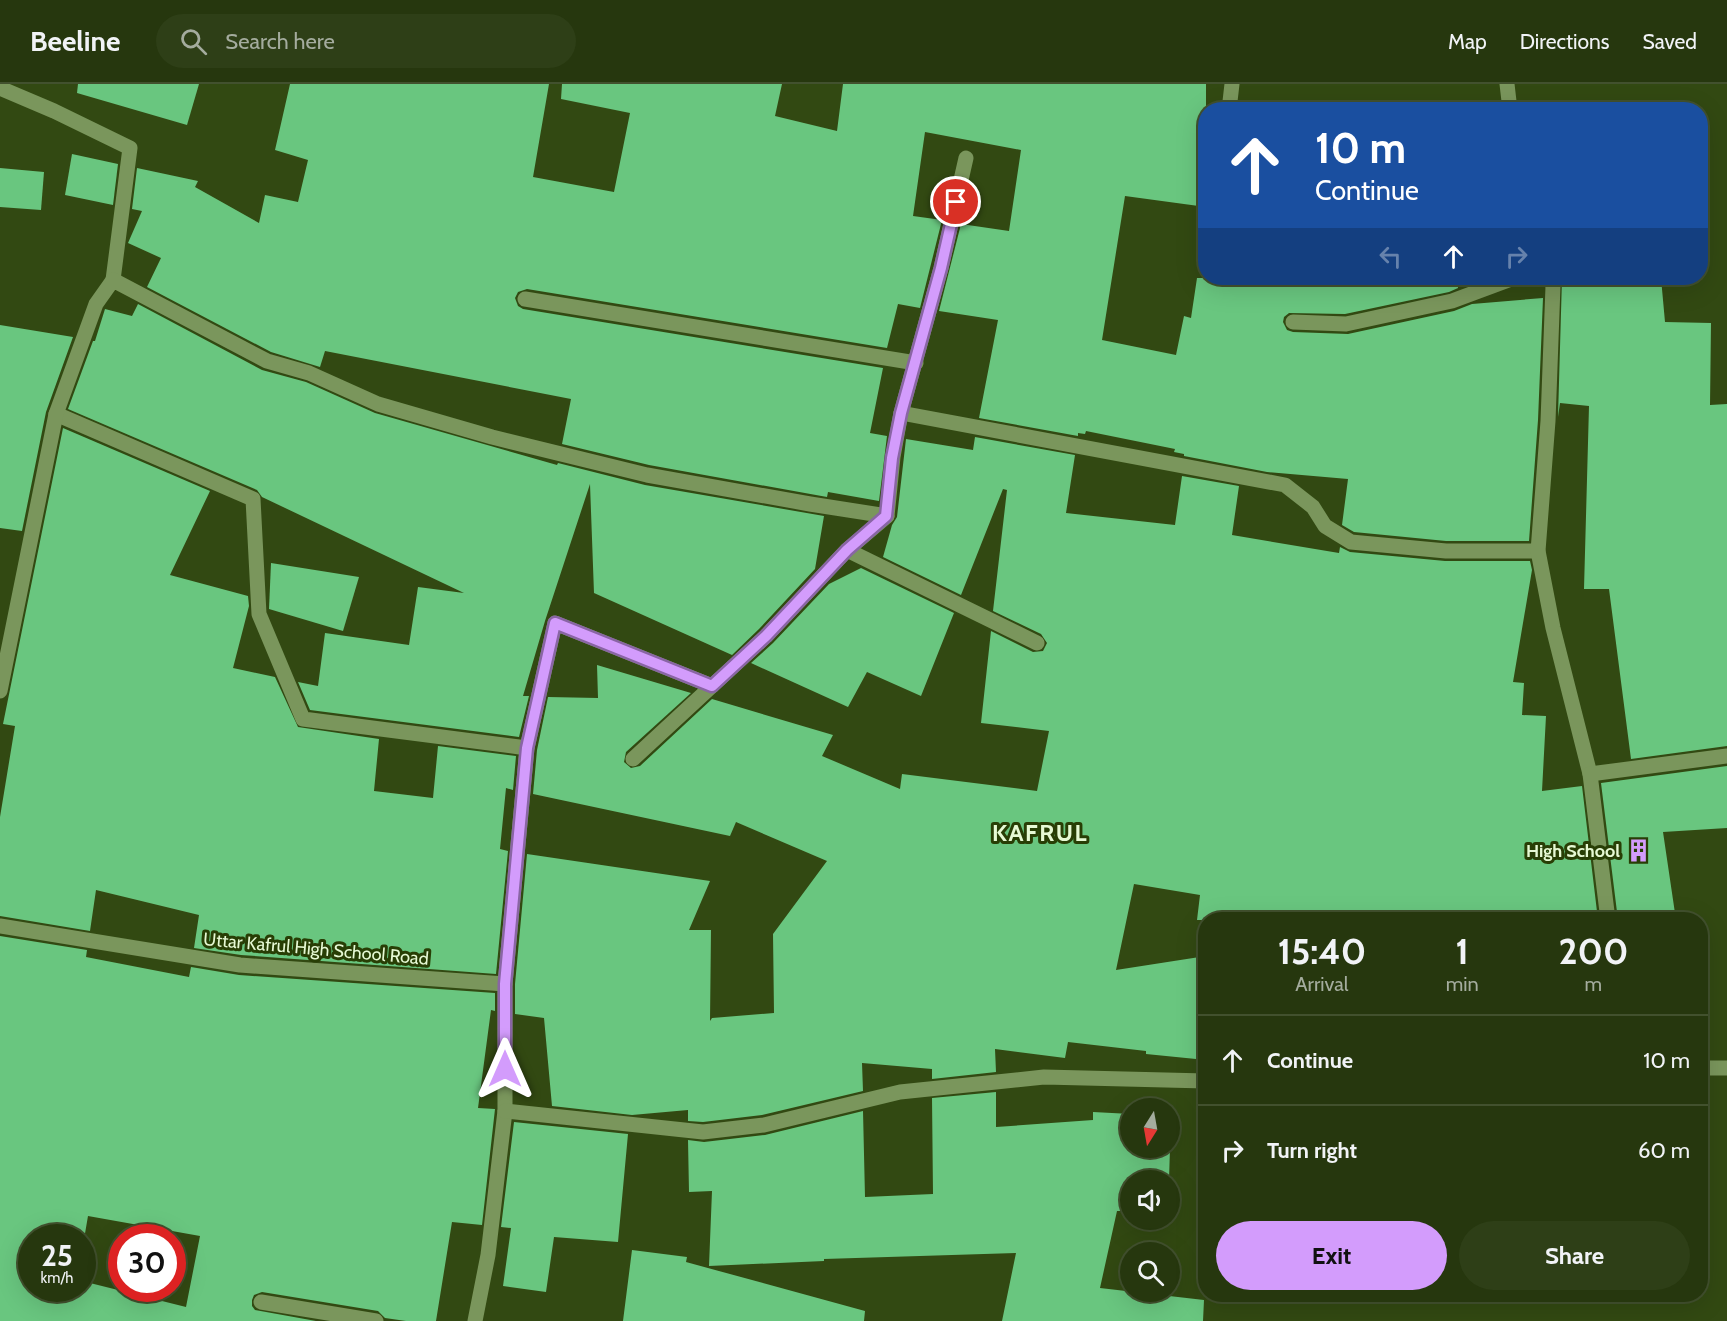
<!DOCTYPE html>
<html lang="en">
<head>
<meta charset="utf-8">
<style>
  :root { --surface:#26370e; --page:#2e3f17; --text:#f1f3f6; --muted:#a4ac9e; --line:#42512e; --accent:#d39cfc }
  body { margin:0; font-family:Cabin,sans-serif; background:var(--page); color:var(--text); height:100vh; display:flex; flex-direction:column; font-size:22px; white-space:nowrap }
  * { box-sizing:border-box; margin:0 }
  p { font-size:20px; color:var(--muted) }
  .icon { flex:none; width:33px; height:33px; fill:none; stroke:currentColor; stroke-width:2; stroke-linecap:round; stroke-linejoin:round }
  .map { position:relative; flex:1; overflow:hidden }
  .side { position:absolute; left:1198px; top:828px; width:510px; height:390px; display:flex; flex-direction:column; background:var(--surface); border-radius:24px; box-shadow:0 6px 24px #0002,0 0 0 2px var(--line) }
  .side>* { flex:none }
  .guide { position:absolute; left:1198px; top:18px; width:510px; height:183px; border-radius:24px; box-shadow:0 6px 24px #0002,0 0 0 2px var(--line); background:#1a4fa0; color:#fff; overflow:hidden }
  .needle { width:39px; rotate:191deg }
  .controls { position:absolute; left:1120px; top:1014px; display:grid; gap:12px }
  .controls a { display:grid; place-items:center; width:60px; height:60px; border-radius:50%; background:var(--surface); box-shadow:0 6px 24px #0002,0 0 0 2px var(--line); font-size:30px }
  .speed { position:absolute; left:18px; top:1140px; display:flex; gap:12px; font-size:30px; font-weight:700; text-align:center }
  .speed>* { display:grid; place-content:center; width:78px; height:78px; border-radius:50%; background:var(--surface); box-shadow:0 6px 24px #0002,0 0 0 2px var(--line); line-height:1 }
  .speed small { font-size:15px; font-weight:400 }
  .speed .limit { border:9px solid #d22; background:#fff; color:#111 }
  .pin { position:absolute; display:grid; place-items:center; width:51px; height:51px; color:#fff; margin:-26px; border:3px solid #fff; border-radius:50%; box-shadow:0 2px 6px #0007 }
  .me { position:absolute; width:66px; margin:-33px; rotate:0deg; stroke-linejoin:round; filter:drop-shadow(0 0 4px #0008) }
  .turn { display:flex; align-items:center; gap:21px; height:126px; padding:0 18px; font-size:27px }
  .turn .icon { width:78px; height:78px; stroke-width:2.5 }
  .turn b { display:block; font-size:42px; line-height:51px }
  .lanes { display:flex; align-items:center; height:57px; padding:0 18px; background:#0003; justify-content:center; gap:30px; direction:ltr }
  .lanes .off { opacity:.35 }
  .eta { display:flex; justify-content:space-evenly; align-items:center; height:102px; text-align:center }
  .eta b { font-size:36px; font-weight:800; line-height:42px }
  .cta { display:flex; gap:12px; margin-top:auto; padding:12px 18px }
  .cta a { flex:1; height:69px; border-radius:36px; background:var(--accent); color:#111; font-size:24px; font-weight:800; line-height:69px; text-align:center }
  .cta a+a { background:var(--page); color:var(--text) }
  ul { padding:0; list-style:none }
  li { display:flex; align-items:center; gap:18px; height:90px; padding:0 18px; border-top:2px solid var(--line) }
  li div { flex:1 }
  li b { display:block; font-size:22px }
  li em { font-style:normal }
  header { display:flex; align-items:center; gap:36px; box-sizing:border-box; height:84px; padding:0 30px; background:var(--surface); border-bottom:2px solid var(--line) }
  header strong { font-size:28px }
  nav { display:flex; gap:33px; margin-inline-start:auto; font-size:21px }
  .search { width:420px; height:54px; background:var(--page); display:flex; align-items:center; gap:15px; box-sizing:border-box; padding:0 21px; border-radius:33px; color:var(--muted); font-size:22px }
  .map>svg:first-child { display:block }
</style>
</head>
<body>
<header>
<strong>Beeline</strong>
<div class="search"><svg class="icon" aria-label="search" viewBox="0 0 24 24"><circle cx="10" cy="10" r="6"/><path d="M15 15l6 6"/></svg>Search here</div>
<nav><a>Map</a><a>Directions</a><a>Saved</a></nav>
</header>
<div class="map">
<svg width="1727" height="1237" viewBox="0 0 1727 1237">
  <rect width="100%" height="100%" fill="#324912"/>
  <!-- building -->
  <g fill="#69c67f" fill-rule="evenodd">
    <path d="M 78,0 L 199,0 L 187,41 L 77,9 Z"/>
    <path d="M 290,0 L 549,0 L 533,93 L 614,108 L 630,29 L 561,15 L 562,0 L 782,0 L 775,32 L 837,47 L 843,0 L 1206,0 L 1206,123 L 1125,112 L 1102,256 L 1176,271 L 1184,232 L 1191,234 L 1197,194 L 1457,194 L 1458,204 L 1449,208 L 1345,230 L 1289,229 L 1284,233 L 1283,238 L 1287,246 L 1293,248 L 1348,250 L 1454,227 L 1472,220 L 1543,214 L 1538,336 L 1529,457 L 1446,457 L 1354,448 L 1342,441 L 1348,395 L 1267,388 L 1184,372 L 1184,370 L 1174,368 L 1175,365 L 1086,347 L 1085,350 L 1078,349 L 1078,352 L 979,334 L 998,236 L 939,227 L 961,140 L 1009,147 L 1021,66 L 925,48 L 913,132 L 942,136 L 920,224 L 898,220 L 887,264 L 527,205 L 518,208 L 515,214 L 518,222 L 523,225 L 883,284 L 870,349 L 887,352 L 879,417 L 828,408 L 827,413 L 649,381 L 562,360 L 571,315 L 325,267 L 320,283 L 271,268 L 147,203 L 161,174 L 128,159 L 142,127 L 132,125 L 137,84 L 198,97 L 195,103 L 259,139 L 265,111 L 298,118 L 308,76 L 275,66 Z"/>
    <path d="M 72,70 L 118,80 L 113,121 L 65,111 Z"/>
    <path d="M 0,84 L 44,88 L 41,126 L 0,123 Z"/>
    <path d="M 1562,194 L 1661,194 L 1665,238 L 1711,239 L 1710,321 L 1727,320 L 1727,662 L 1631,675 L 1609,505 L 1584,505 L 1589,322 L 1560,319 L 1558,333 Z"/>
    <path d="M 138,220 L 262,286 L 306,298 L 375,329 L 557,381 L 558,379 L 645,401 L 824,432 L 815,485 L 759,545 L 732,571 L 594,509 L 590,400 L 545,537 L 523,612 L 529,612 L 519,653 L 310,626 L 298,598 L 318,602 L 325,549 L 409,561 L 418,503 L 464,509 L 262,413 L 257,406 L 68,325 L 93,257 L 95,257 L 105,225 L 132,232 Z"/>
    <path d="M 0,241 L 73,253 L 46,328 L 22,447 L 0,444 Z"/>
    <path d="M 63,344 L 210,407 L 170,491 L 248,512 L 249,522 L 233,584 L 275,593 L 298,643 L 379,655 L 374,707 L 433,714 L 438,662 L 516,672 L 513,706 L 506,704 L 500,765 L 508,767 L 496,890 L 241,871 L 194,864 L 199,831 L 96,806 L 90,847 L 0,832 L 0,733 L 15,642 L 3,640 Z"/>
    <path d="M 975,353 L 1075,371 L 1066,429 L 1175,441 L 1182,392 L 1239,402 L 1232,451 L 1339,469 L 1340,463 L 1350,468 L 1445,477 L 1530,477 L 1532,486 L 1513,598 L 1524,599 L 1522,631 L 1546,632 L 1542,707 L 1582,702 L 1598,836 L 1197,836 L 1200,811 L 1134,800 L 1116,886 L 1206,872 L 1206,976 L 1146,970 L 1146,967 L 1068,958 L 1065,974 L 995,965 L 996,988 L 932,995 L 932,985 L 862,979 L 863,1007 L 762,1031 L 703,1038 L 688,1037 L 688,1026 L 632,1031 L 552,1022 L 544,934 L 515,930 L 515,900 L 527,770 L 710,797 L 689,846 L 711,846 L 710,937 L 712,934 L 774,929 L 773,850 L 827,777 L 736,738 L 730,752 L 533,710 L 537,666 L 548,613 L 598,614 L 597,581 L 691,609 L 626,668 L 624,678 L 631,684 L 640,682 L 712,615 L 833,651 L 822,672 L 900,705 L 902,690 L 1037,707 L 1049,647 L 981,639 L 991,547 L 1033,568 L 1043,567 L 1047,559 L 1041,550 L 993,527 L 1007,406 L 1003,405 L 961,511 L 883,473 L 892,441 L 897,433 L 906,355 L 973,366 Z"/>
    <path d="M 271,479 L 359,493 L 343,547 L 269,525 Z"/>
    <path d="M 861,484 L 954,529 L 921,612 L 867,588 L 848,623 L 751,579 L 773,559 L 829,500 Z"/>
    <path d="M 1727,682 L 1727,744 L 1663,748 L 1676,836 L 1618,836 L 1601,699 Z"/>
    <path d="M 0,852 L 87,866 L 86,873 L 189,893 L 191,883 L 239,891 L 495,909 L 495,927 L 491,926 L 478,1024 L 495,1025 L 482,1141 L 452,1138 L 436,1237 L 406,1237 L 385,1234 L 378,1227 L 262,1208 L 254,1211 L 252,1216 L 252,1222 L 255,1226 L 316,1237 L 0,1237 ZM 88,1132 L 200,1152 L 186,1223 L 82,1197 L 82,1204 L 32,1204 L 32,1154 L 82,1154 L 82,1167 Z"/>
    <path d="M 996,1008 L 996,1043 L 1093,1036 L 1093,1028 L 1131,1030 L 1131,1064 L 1170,1064 L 1169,1096 L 1131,1096 L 1131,1127 L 1117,1127 L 1100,1204 L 1204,1216 L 1203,1237 L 1002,1237 L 1016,1169 L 824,1175 L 824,1177 L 709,1182 L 712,1107 L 689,1108 L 688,1056 L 704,1058 L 765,1051 L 863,1027 L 865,1113 L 933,1110 L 932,1014 Z"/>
    <path d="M 514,1038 L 628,1050 L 618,1158 L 554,1153 L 546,1208 L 503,1202 L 511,1144 L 501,1143 Z"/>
    <path d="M 632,1166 L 687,1173 L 686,1178 L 865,1227 L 864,1237 L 623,1237 Z"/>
  </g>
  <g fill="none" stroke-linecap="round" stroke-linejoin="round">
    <!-- minor -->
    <g stroke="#7a965c" stroke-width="15">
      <path d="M 1507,0 L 1510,26"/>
      <path d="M 0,4 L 54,27 L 130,64 L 113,196"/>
      <path d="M 1229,26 L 1232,0"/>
      <path d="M 966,74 L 941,184 L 901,329 L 1285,401 L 1313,423 L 1325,442 L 1351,458 L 1446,467 L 1538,467"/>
      <path d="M 1549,194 L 1553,202 L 1548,337 L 1538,467 L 1553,544 L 1590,690 L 1608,836"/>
      <path d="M 525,215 L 916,279"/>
      <path d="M 1293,238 L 1346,240 L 1452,217 L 1514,194"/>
      <path d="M 56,330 L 253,415 L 259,530 L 303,635 L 527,664"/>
      <path d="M 847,466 L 1037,559"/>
      <path d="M 0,607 L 56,330 L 96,220 L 113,196 L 267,277 L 309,289 L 378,320 L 492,353 L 647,391 L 810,420 L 887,432 L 893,373 L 901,329"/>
      <path d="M 633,675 L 766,552 L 847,466 L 887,432"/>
      <path d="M 1590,690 L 1727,672"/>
      <path d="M 0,842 L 240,881 L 505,900 L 505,1027 L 488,1171 L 475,1237"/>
      <path d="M 505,900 L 527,664 L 555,539 L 712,602"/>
      <path d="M 1701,984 L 1727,984"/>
      <path d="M 505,1027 L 703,1048 L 764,1041 L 900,1008 L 1044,993 L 1206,997"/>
      <path d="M 261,1218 L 376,1237"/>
    </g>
  </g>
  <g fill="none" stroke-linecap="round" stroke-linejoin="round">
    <defs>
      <path id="route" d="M 505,985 L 505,900 L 527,664 L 555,539 L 712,602 L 766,552 L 847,466 L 886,432 L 892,374 L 901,329 L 941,184 L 956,118"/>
    </defs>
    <!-- route casing -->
    <use href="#route" stroke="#8965a4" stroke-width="15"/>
    <!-- route -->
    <use href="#route" stroke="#d39cfc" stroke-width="10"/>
  </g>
  <!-- icons -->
  <defs>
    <symbol id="building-bare" viewBox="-9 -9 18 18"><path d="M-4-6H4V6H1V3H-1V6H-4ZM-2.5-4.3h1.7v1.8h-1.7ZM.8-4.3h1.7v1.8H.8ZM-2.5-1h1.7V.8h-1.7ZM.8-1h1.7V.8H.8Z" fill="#d39cfc" stroke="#283e05" stroke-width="2.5" paint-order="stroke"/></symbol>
  </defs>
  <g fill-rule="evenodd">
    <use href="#building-bare" x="1622" y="750" width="33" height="33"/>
  </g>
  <g text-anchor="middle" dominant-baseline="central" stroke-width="6" stroke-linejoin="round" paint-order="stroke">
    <!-- poi labels -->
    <g font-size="18" font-weight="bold" fill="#e6f9d4" stroke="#283e05" text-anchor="end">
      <text x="1620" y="767">High School</text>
    </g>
    <!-- street labels -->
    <g font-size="18" fill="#e6f9d4" stroke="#283e05">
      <text transform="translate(316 865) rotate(5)">Uttar Kafrul High School Road</text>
    </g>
    <!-- district labels -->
    <g font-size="24" font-weight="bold" letter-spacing="1.5" fill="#e6f9d4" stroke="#283e05">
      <text x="1040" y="748">KAFRUL</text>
    </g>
  </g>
</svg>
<div class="controls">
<a><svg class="needle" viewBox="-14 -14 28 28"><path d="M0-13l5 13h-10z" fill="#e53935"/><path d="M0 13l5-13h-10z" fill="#a4ac9e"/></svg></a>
<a><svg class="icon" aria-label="sound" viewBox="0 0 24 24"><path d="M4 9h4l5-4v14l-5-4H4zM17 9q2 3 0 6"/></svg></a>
<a><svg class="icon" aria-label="search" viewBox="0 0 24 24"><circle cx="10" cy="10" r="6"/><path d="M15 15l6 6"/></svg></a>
</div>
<div class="speed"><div>25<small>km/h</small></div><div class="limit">30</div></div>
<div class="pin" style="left:956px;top:118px;background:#d93025"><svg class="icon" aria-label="arrive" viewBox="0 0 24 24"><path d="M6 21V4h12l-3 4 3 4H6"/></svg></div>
<svg class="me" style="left:505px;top:985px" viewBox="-20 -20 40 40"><path d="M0-17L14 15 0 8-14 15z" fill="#d39cfc" stroke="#fff" stroke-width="4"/></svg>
<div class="guide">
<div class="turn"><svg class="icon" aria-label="ahead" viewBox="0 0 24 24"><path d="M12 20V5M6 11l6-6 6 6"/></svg><div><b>10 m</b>Continue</div></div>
<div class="lanes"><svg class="icon off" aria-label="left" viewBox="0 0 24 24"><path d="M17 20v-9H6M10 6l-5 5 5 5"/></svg><svg class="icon" aria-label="ahead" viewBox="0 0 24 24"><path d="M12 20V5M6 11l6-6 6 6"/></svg><svg class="icon off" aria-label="right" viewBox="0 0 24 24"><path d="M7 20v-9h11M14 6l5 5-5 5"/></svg></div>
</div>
<section class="side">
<div class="eta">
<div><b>15:40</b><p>Arrival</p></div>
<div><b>1</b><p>min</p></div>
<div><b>200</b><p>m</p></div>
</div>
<ul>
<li><svg class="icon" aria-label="ahead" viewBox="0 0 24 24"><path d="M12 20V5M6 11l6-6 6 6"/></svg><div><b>Continue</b></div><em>10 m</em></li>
<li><svg class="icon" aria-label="right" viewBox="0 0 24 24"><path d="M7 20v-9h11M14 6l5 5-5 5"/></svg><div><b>Turn right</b></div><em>60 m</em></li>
</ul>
<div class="cta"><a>Exit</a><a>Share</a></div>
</section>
</div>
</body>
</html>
